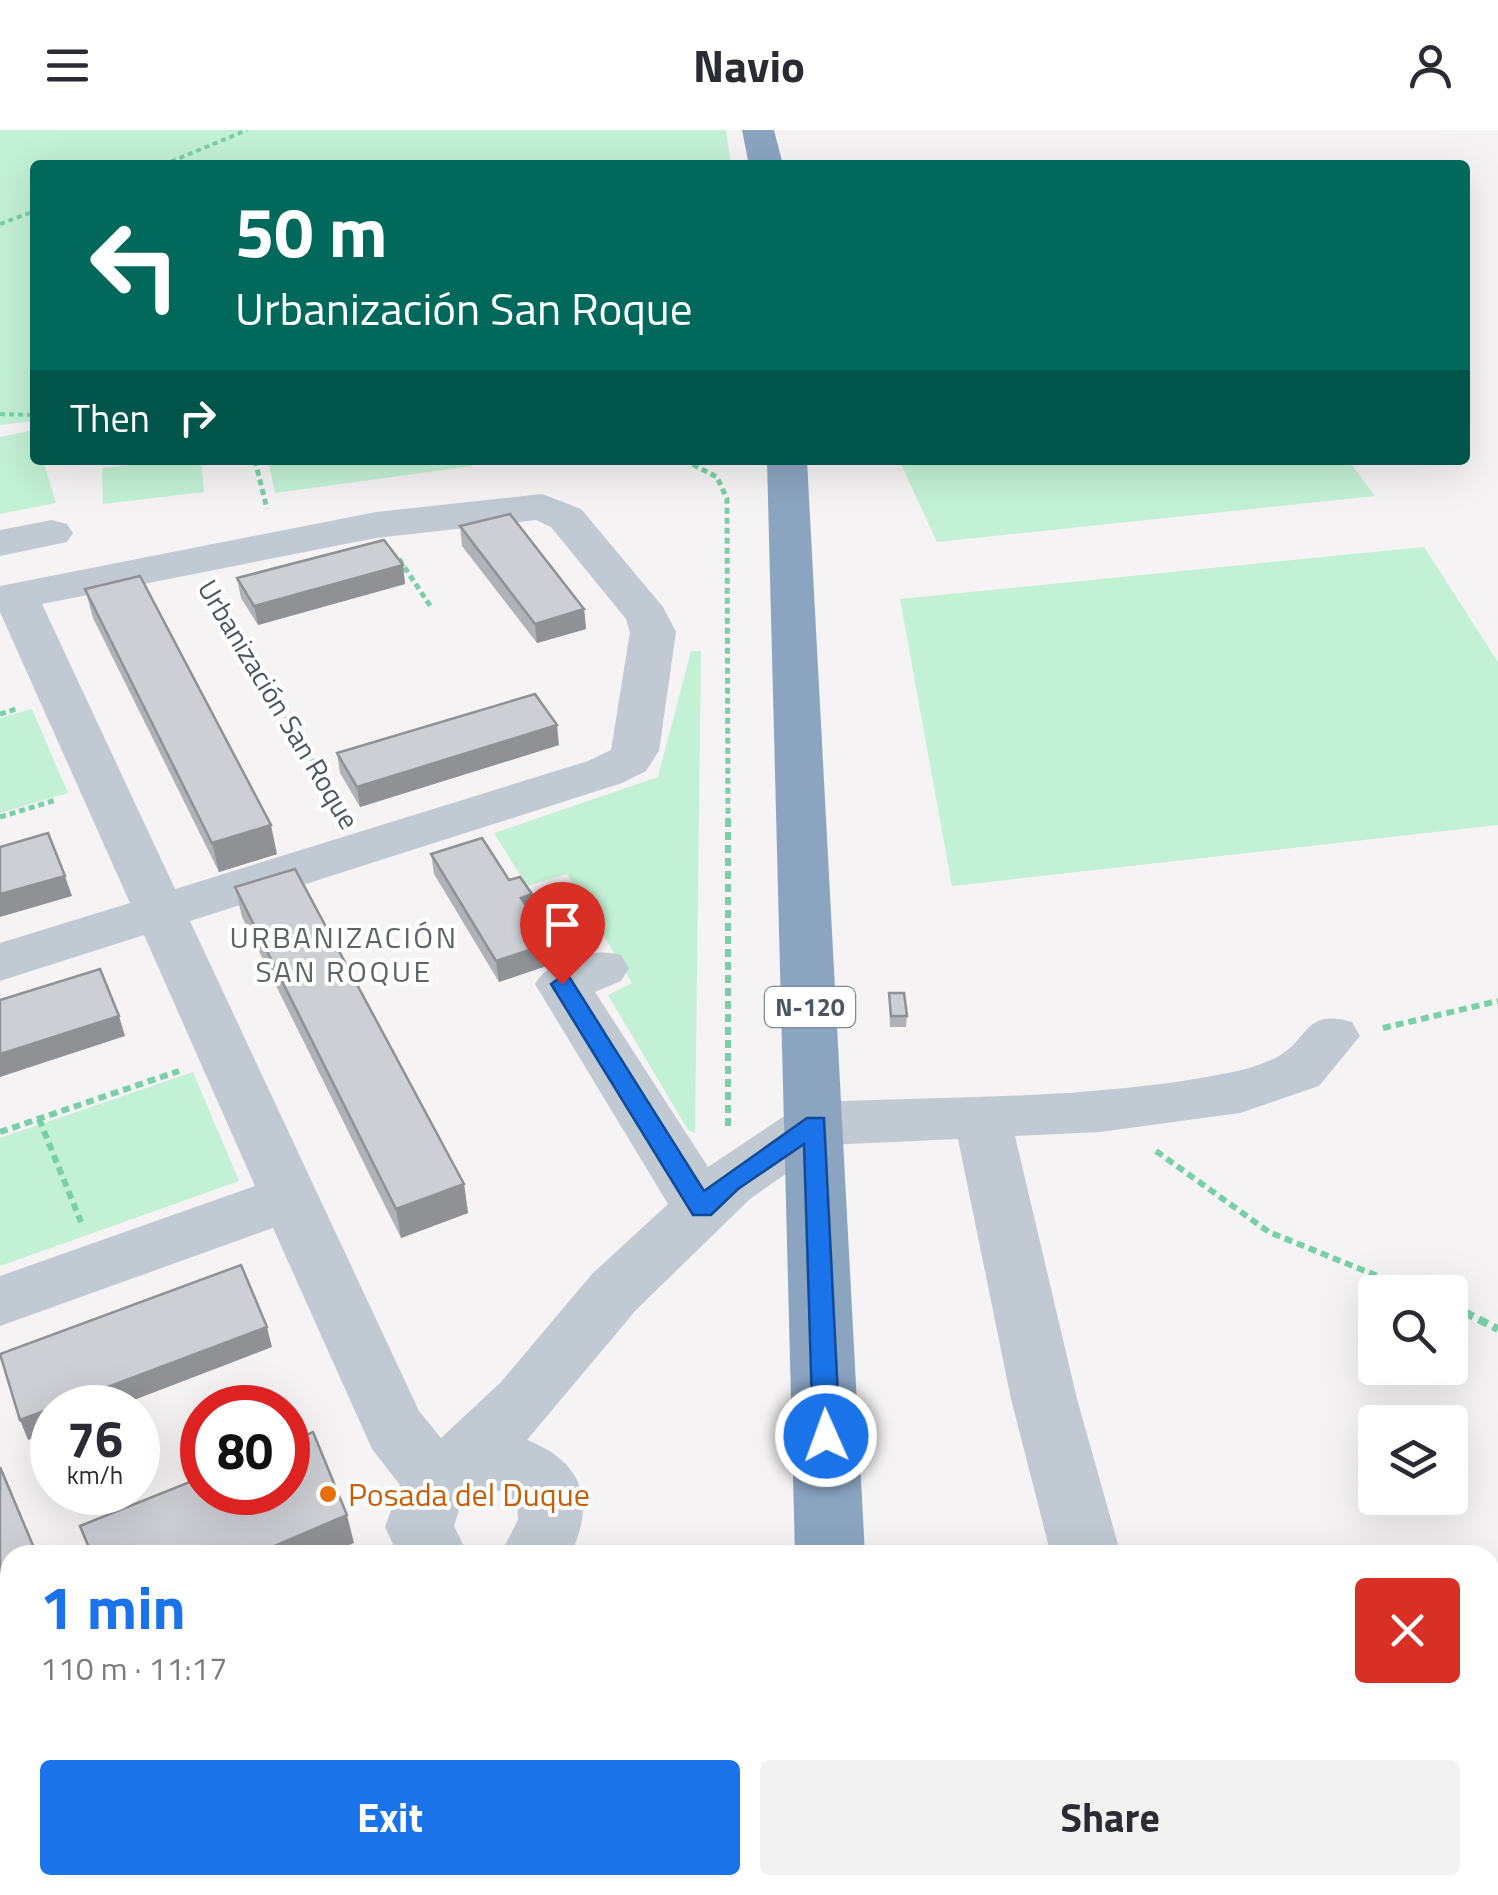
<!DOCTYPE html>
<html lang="en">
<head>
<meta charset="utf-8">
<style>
  :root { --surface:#fff; --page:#f2f2f3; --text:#2b2b33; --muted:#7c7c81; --accent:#1a73e8 }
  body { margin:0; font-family:"Titillium Web",sans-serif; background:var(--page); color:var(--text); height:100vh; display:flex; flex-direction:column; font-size:38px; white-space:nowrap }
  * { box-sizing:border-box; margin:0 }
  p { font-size:32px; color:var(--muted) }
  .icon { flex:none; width:55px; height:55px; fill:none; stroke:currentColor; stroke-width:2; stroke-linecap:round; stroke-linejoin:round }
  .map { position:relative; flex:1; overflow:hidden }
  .side { position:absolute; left:0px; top:1415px; width:1500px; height:350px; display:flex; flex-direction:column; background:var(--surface); border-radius:30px 30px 0 0; box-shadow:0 10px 40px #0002 }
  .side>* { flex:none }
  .hud { position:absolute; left:30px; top:30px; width:1440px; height:305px; border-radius:10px; box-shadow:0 10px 40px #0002; background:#00695c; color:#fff; overflow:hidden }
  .tools { position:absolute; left:1358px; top:1145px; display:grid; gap:20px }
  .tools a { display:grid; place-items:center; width:110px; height:110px; border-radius:10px; background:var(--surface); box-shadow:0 10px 40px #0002; font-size:50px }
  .speed { position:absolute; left:30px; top:1255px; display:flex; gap:20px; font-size:50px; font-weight:700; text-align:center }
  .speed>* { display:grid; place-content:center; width:130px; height:130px; border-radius:50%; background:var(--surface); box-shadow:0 10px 40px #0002; line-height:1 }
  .speed small { font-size:25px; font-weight:400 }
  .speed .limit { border:15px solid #d22; background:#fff; color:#111 }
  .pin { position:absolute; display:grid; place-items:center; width:85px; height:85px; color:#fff; margin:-102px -42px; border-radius:50% 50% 50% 0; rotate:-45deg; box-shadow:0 0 10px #0007 }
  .pin .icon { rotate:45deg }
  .me { position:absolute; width:110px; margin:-55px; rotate:358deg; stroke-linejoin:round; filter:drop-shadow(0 0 8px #0008) }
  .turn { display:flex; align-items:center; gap:35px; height:210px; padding:0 40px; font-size:45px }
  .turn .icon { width:130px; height:130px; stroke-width:2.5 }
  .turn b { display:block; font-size:70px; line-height:85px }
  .then { display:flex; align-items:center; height:95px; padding:0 40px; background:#0003; gap:20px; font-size:38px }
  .round { display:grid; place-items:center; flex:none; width:105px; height:105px; border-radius:10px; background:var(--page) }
  .head { display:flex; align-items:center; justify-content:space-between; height:170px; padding:0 40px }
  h1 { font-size:60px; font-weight:700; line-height:75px; color:var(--accent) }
  .primary-button { display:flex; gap:20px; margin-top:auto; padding:20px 40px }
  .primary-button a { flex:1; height:115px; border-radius:10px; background:var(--accent); color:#fff; font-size:40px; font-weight:700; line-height:115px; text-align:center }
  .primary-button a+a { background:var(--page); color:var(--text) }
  header { display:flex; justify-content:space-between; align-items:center; height:130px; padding:0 40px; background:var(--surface); font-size:45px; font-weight:700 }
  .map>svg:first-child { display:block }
</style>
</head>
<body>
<header><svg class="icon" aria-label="menu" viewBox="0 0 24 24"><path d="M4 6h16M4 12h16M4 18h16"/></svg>Navio<svg class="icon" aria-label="person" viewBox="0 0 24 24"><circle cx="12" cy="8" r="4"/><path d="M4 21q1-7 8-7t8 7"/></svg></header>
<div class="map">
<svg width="1498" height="1765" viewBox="0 0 1498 1765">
  <rect width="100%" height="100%" fill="#f5f3f3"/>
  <!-- green -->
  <g fill="#c3f1d5">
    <path d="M 0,0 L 726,0 L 731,35 L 35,35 L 35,291 L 0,295 Z"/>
    <path d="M 35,300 L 35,330 L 43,330 L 56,373 L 0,384 L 0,307 Z"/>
    <path d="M 172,330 L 201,330 L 204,362 L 103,374 L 102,338 Z"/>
    <path d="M 268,330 L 470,330 L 472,336 L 275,363 Z"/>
    <path d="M 899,330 L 1348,330 L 1375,366 L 937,412 Z"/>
    <path d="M 1424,417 L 1498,532 L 1498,695 L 952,756 L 900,469 Z"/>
    <path d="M 691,521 L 701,521 L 695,1003 L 688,1000 L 608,865 L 632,853 L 567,744 L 527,756 L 494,703 L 658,647 Z"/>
    <path d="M 32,579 L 68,663 L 0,683 L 0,588 Z"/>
    <path d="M 193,942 L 239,1051 L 0,1136 L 0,1008 Z"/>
  </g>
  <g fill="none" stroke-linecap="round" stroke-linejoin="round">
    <!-- path-far3 -->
    <g stroke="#7ad0a6" stroke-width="4" stroke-dasharray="5 4" stroke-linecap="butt">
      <path d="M 163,35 L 247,0"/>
      <path d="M 0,94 L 35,81"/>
      <path d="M 0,284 L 35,285"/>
    </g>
    <!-- path-far2 -->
    <g stroke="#7ad0a6" stroke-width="5" stroke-dasharray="6 4" stroke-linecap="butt">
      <path d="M 255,330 L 267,379"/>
      <path d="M 684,330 L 717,347 L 727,369 L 728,692"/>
      <path d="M 399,429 L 431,477"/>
      <path d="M 215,466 L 344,683"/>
      <path d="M 0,584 L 16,579"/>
      <path d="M 0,687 L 56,670"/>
    </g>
    <!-- path-far1 -->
    <g stroke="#7ad0a6" stroke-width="6" stroke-dasharray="8 5" stroke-linecap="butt">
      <path d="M 728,689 L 728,996"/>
      <path d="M 1383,898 L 1498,871"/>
      <path d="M 39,989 L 81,1092"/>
      <path d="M 0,1002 L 179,941"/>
      <path d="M 1156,1021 L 1269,1102 L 1417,1162"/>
    </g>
    <!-- path -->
    <path stroke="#7ad0a6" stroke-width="8" stroke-dasharray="10 6" stroke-linecap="butt" d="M 1450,1175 L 1498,1199"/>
    <!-- minor -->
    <g fill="#c1cad2" fill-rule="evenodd">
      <path d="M 542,364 L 581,379 L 663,477 L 676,502 L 659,621 L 646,641 L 622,653 L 190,791 L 419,1281 L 441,1308 L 501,1252 L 592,1144 L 668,1074 L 535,854 C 550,828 593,817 621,825 L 629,838 L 621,851 L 595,862 L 708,1037 L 795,979 L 815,972 C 953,966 1097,970 1233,942 C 1247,939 1264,934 1277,927 C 1310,910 1303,878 1352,892 L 1360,906 L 1319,956 L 1240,983 L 1100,1002 L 1015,1006 L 1077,1269 L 1121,1425 L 1051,1425 L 1011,1269 L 958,1009 L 827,1015 L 750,1069 L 636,1180 L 527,1310 C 584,1332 596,1373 570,1425 L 500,1425 L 518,1390 L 517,1373 L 502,1361 L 481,1359 L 460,1377 L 454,1396 L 468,1425 L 398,1425 L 385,1397 L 400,1355 L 372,1319 L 273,1098 L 0,1196 L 0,1146 L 255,1056 L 144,805 L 0,851 L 0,813 L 130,773 L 0,482 L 0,456 L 376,382 ZM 536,390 L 551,397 L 626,489 L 630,502 L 611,620 L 588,631 L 175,759 L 42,474 L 376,408 Z"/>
      <path d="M 52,390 L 67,394 L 73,403 L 67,412 L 0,426 L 0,400 Z"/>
      <path d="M 10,1655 L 10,1731 L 0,1735 L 0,1659 Z"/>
      <path d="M 1052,1755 L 1130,1755 L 1131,1765 L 1053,1765 Z"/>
    </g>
    <!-- highway -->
    <g fill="#8ba5c1" fill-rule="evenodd">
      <path d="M 742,0 L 774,0 L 783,35 L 749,35 Z"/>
      <path d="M 767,330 L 807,330 L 865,1425 L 795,1425 Z"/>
      <path d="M 778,1755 L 897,1755 L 898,1765 L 778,1765 Z"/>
    </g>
  </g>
  <!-- wall -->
  <g fill="#b0b2b7">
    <path d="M 460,396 L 584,479 L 586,499 L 537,513 L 462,416 Z"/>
    <path d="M 403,435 L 405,454 L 258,495 L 241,468 L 237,448 Z"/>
    <path d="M 85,459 L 277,724 L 219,742 L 93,488 Z"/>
    <path d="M 559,615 L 360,677 L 340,643 L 337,623 Z"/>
    <path d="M 431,724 L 509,750 L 532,764 L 534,785 L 532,785 L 552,834 L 499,852 L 434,744 Z"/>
    <path d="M 235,757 L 464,1054 L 468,1083 L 401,1108 L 242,787 Z"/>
    <path d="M 889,863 L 907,886 L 906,897 L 890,897 Z"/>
    <path d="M 0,1337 L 13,1365 L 8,1638 L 0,1636 Z"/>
  </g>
  <!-- shaded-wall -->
  <g fill="#909195">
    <path d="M 403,435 L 405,454 L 258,495 L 254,476 Z"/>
    <path d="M 584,479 L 586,499 L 537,513 L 535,494 Z"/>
    <path d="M 557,595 L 559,615 L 360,677 L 357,657 Z"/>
    <path d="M 271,695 L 277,724 L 219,742 L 212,713 Z"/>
    <path d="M 65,746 L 72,766 L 0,787 L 0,764 Z"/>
    <path d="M 532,764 L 534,785 L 523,788 L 521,768 Z"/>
    <path d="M 550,813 L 552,834 L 499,852 L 496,831 Z"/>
    <path d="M 119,886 L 125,906 L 0,947 L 0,924 Z"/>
    <path d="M 464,1054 L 468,1083 L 401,1108 L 396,1079 Z"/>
    <path d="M 267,1197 L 272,1217 L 113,1278 L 54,1278 Z"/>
    <path d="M 52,1278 L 52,1301 L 28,1310 L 20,1290 Z"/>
    <path d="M 347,1385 L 354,1413 L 326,1425 L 253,1425 Z"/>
    <path d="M 10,1499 L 10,1532 L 0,1537 L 0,1504 Z"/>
    <path d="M 10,1614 L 10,1636 L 8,1638 L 0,1623 L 0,1619 Z"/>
  </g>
  <!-- building -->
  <g fill="#cdcfd5" stroke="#909195" stroke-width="2.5">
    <path d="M 510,384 L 584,479 L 535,494 L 460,396 Z"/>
    <path d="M 384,410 L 403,435 L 254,476 L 237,448 Z"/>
    <path d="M 140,446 L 271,695 L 212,713 L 85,459 Z"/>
    <path d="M 535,564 L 557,595 L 357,657 L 337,623 Z"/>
    <path d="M 48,703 L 65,746 L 0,764 L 0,717 Z"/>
    <path d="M 482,708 L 509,750 L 520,747 L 532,764 L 521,768 L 550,813 L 496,831 L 431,724 Z"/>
    <path d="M 295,739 L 464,1054 L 396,1079 L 235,757 Z"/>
    <path d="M 100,839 L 119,886 L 0,924 L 0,870 Z"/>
    <path d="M 889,863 L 904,863 L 907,886 L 891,886 Z"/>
    <path d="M 241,1135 L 267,1197 L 20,1290 L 0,1224 Z"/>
    <path d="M 313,1302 L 347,1385 L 253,1425 L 92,1425 L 80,1396 L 202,1347 L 202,1362 L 288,1362 L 288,1312 Z"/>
    <path d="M 0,1337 L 37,1425 L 10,1425 L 10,1499 L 0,1504 Z"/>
    <path d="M 10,1510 L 10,1614 L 0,1619 L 0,1514 Z"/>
    <path d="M 216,1755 L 511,1755 L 512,1765 L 216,1765 Z"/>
  </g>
  <!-- route -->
  <path fill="#1a73e8" stroke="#114b97" stroke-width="2.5" d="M 562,846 L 570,848 L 704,1061 L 807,988 L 824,988 L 840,1306 L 836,1314 L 817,1314 L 813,1306 L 804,1014 L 738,1059 L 711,1085 L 693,1085 L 551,854 Z"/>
  <!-- markers -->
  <circle fill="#e8710a" stroke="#fff" stroke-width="4" cx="328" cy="1364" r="10"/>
  <g text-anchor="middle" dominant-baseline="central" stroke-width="8" stroke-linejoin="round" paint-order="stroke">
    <!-- shield labels -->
    <rect fill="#fff" stroke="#808990" stroke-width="2.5" x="765" y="857" width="90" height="40" rx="8"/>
    <g font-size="25" font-weight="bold" fill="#4a5661">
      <text x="810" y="877">N-120</text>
    </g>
    <!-- street labels -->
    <g font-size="28" fill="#4a5661" stroke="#fff">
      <text transform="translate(279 574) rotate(59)">Urbanización San Roque</text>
    </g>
    <!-- neighbourhood labels -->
    <g font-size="30" letter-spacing="2.5" fill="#5f6368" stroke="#fff">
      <text x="344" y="807">URBANIZACIÓN<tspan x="344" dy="34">SAN ROQUE</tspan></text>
    </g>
    <!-- near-food labels -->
    <g font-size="32" fill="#c56008" stroke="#fff" text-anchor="start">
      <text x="348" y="1364">Posada del Duque</text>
    </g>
  </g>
</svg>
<div class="tools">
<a><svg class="icon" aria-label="search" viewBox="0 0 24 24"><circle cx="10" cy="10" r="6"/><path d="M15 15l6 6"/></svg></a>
<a><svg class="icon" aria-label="layers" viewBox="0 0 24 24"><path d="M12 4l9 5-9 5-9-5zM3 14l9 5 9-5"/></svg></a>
</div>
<div class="speed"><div>76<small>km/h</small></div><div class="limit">80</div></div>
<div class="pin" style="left:562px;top:854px;background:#d93025"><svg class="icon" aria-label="arrive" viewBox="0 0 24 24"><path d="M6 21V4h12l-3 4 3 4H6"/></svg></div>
<svg class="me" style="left:826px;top:1306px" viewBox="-20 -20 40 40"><circle r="17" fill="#1a73e8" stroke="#fff" stroke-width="3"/><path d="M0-11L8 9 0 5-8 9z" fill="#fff"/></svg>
<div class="hud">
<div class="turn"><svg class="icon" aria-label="left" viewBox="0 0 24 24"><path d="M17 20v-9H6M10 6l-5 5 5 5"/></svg><div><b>50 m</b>Urbanización San Roque</div></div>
<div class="then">Then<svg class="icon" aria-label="right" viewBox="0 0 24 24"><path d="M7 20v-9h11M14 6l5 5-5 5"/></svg></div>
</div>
<section class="side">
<div class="head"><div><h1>1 min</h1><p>110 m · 11:17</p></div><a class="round" style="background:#d93025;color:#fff"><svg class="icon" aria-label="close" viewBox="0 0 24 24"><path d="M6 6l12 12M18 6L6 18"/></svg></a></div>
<div class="primary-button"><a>Exit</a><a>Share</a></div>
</section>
</div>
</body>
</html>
